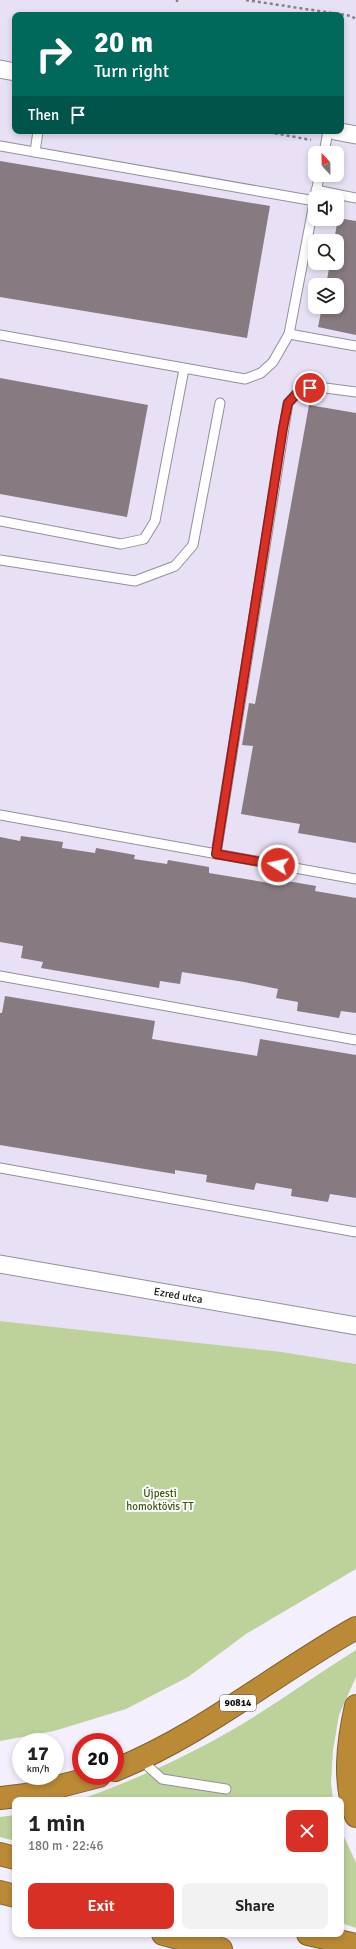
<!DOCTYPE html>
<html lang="en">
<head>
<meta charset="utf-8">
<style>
  :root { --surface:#fff; --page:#f2f2f2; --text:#222; --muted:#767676; --accent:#d93025 }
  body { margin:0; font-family:Signika,sans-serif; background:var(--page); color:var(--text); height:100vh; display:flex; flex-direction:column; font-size:15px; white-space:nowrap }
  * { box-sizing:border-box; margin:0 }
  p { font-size:13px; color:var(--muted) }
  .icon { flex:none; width:22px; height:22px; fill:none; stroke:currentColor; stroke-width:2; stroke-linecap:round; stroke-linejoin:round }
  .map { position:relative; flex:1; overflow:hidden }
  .drawer { position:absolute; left:12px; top:1797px; width:332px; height:140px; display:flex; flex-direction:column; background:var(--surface); border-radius:8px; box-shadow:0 2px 6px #0003 }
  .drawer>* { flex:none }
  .banner { position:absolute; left:12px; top:12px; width:332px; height:122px; border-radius:8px; box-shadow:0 2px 6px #0003; background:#00695c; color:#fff; overflow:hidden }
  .needle { width:26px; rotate:338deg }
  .tools { position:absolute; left:308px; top:146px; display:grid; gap:8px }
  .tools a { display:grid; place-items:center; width:36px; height:36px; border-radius:8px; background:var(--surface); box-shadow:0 2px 6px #0003; font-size:20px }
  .speed { position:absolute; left:12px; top:1733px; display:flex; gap:8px; font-size:20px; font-weight:700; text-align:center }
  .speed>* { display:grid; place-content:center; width:52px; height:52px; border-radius:50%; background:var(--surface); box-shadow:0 2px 6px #0003; line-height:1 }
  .speed small { font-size:10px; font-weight:400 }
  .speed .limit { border:6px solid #d22; background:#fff; color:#111 }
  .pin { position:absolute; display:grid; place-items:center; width:34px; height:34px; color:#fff; margin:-17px; border:2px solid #fff; border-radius:50%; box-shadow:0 1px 4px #0007 }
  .me { position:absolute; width:44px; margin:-22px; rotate:280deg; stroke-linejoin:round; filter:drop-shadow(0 0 3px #0008) }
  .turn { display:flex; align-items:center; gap:14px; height:84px; padding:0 16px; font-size:18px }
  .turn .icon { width:52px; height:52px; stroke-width:2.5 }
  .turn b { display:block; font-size:28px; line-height:34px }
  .then { display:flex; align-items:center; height:38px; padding:0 16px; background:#0003; gap:8px; font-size:15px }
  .round { display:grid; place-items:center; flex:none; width:42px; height:42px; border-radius:8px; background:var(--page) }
  .head { display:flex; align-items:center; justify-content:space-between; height:68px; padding:0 16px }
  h1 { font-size:24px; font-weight:600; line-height:30px }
  .action { display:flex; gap:8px; margin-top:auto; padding:8px 16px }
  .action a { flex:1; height:46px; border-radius:8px; background:var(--accent); color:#fff; font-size:16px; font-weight:600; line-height:46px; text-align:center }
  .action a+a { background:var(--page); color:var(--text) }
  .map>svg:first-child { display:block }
</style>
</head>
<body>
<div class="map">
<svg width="356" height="1949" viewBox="0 0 356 1949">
  <rect width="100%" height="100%" fill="#f4effd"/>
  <!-- built -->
  <path fill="#e8e1f5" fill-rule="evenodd" d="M 0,0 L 356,0 L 356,1364 L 282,1352 L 0,1321 ZM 15,15 L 341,15 L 341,131 L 15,131 ZM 315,153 L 337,153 L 337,175 L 315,175 ZM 315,197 L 337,197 L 337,219 L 315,219 ZM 315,241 L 337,241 L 337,263 L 315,263 ZM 315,285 L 337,285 L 337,307 L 315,307 Z"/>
  <!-- green -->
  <g fill="#bcd29a">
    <path d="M 0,1321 L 282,1352 L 356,1364 L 356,1569 L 246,1634 L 188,1677 L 126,1709 L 54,1731 L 0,1741 Z"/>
    <path d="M 356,1650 L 356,1677 L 339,1715 L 333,1750 L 331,1783 L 333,1800 L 79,1800 C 138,1779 195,1753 249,1720 C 285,1697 320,1673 356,1650 Z"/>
    <path d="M 15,1815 L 15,1841 L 0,1837 L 0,1817 Z"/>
    <path d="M 341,1830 L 356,1863 L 356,1928 L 341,1923 Z"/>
  </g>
  <!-- building -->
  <g fill="#877a81">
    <path d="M 0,161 L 270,206 L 247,338 L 0,297 Z"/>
    <path d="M 338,218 L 356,221 L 356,335 L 318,327 L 322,307 L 337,307 L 337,285 L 326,285 L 330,263 L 337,263 L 337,241 L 334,241 Z"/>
    <path d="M 0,378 L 148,405 L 127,517 L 0,494 Z"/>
    <path d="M 309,405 L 356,413 L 356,843 L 298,833 L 300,824 L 241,814 L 253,746 L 242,745 L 249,703 L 255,704 Z"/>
    <path d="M 21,836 L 63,842 L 62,848 L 95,853 L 96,848 L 135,855 L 134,859 L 167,864 L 168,860 L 209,867 L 209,873 L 275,884 L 276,879 L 316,886 L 315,891 L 356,898 L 356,1013 L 341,1011 L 339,1018 L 297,1011 L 298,1002 L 276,998 L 278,989 L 244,982 L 182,972 L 180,984 L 160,981 L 159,988 L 41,968 L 43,962 L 21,958 L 23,946 L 0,942 L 0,837 L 20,841 Z"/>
    <path d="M 5,996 L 155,1021 L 152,1039 L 257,1056 L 260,1039 L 356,1055 L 356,1198 L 330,1194 L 328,1202 L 291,1196 L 292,1189 L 256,1183 L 254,1190 L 206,1182 L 207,1175 L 175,1170 L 175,1174 L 0,1145 L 0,1013 L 2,1013 Z"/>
  </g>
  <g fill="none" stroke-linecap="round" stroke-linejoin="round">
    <defs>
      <g id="lane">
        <path d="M 0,146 L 315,201"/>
        <path d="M 35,152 L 38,131"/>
        <path d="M 324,153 L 328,131"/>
        <path d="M 316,190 L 356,198"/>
        <path d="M 316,195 L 319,175"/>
        <path d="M 289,334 L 356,346"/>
        <path d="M 0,335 L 245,379 L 261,373 L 273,362 L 289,334 L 315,198"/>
        <path d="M 0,521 L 121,544 L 144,539 L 155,521 L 184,369"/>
        <path d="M 0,560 L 135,581 L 175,566 L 193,545 L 220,403"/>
        <path d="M 0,815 L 356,879"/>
        <path d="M 216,854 L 288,403 L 302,388 L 318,387 L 356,392"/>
        <path d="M 0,976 L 356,1040"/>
        <path d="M 0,1168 L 356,1232"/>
        <path d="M 141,1760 L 162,1779 L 226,1789"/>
      </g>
      <g id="street">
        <path d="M 0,69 L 15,72"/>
        <path d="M 335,131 L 356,135"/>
        <path id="s1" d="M 0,1264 L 356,1326"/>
      </g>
      <g id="highway">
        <path d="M 356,1706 C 348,1742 343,1781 356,1816"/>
        <path d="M 115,1770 C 202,1735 274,1674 356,1628"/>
        <path d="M 0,1798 L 26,1795 L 99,1776"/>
        <path d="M 0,1854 L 15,1858"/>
        <path d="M 0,1892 L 15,1896"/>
        <path d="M 163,1934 L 221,1949"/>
        <path d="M 308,1934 L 356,1945"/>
      </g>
    </defs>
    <!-- lane casing -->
    <use href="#lane" stroke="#938f9b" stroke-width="11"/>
    <!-- street casing -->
    <use href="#street" stroke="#938f9b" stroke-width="19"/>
    <!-- highway casing -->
    <use href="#highway" stroke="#80602b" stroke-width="24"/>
    <!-- path -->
    <g stroke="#838089" stroke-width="2.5" stroke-dasharray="3 3" stroke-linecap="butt">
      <path d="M 246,0 L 352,16 L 356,20"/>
      <path d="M 177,2 L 177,0"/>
      <path d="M 263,131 L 311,140"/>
    </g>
    <!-- lane -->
    <use href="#lane" stroke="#fff" stroke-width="9"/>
    <!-- street -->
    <use href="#street" stroke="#fff" stroke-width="17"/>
    <!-- highway -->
    <use href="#highway" stroke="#ba8a36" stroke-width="22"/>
  </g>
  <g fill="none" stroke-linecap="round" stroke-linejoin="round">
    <defs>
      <path id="route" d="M 278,865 L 216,854 L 283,428 L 288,403 L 302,388 L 310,388"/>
    </defs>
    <!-- route casing -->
    <use href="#route" stroke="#8d1f18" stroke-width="10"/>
    <!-- route -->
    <use href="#route" stroke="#d93025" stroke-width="7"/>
  </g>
  <g text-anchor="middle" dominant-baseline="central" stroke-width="4" stroke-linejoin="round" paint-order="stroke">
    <!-- shield labels -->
    <rect fill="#fff" stroke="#5a585c" stroke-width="1" x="220" y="1695" width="36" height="16" rx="3"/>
    <g font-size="10" font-weight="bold" fill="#131116">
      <text x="238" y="1703">90814</text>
    </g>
    <!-- street labels -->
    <g font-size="11" fill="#131116" stroke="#fff">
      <text stroke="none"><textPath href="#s1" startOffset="181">Ezred utca</textPath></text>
    </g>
    <!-- park labels -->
    <g font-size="11" fill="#415518" stroke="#fff">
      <text x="160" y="1493">Újpesti<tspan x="160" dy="13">homoktövis TT</tspan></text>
    </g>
  </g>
</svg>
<div class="tools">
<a><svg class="needle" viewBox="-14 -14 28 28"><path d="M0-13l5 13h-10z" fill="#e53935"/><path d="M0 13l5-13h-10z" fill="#767676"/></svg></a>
<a><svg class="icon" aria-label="sound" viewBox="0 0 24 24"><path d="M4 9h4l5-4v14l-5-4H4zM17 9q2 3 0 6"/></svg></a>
<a><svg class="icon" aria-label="search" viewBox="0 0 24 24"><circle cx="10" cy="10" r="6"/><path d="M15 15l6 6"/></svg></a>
<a><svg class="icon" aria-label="layers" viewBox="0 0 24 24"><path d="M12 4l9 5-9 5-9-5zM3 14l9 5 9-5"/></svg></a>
</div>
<div class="speed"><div>17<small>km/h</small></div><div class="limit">20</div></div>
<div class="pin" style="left:310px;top:388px;background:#d93025"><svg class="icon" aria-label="arrive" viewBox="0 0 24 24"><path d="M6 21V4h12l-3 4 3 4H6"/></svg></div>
<svg class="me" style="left:278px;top:865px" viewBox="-20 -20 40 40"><circle r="17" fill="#d93025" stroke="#fff" stroke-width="3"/><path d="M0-11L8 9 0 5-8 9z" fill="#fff"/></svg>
<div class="banner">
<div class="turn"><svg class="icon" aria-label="right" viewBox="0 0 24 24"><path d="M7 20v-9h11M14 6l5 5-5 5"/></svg><div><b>20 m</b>Turn right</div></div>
<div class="then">Then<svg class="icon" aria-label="arrive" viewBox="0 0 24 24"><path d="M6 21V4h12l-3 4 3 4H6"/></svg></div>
</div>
<section class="drawer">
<div class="head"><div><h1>1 min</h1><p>180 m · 22:46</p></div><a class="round" style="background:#d93025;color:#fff"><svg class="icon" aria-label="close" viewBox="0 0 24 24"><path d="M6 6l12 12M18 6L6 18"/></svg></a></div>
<div class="action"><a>Exit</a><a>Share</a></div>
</section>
</div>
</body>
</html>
